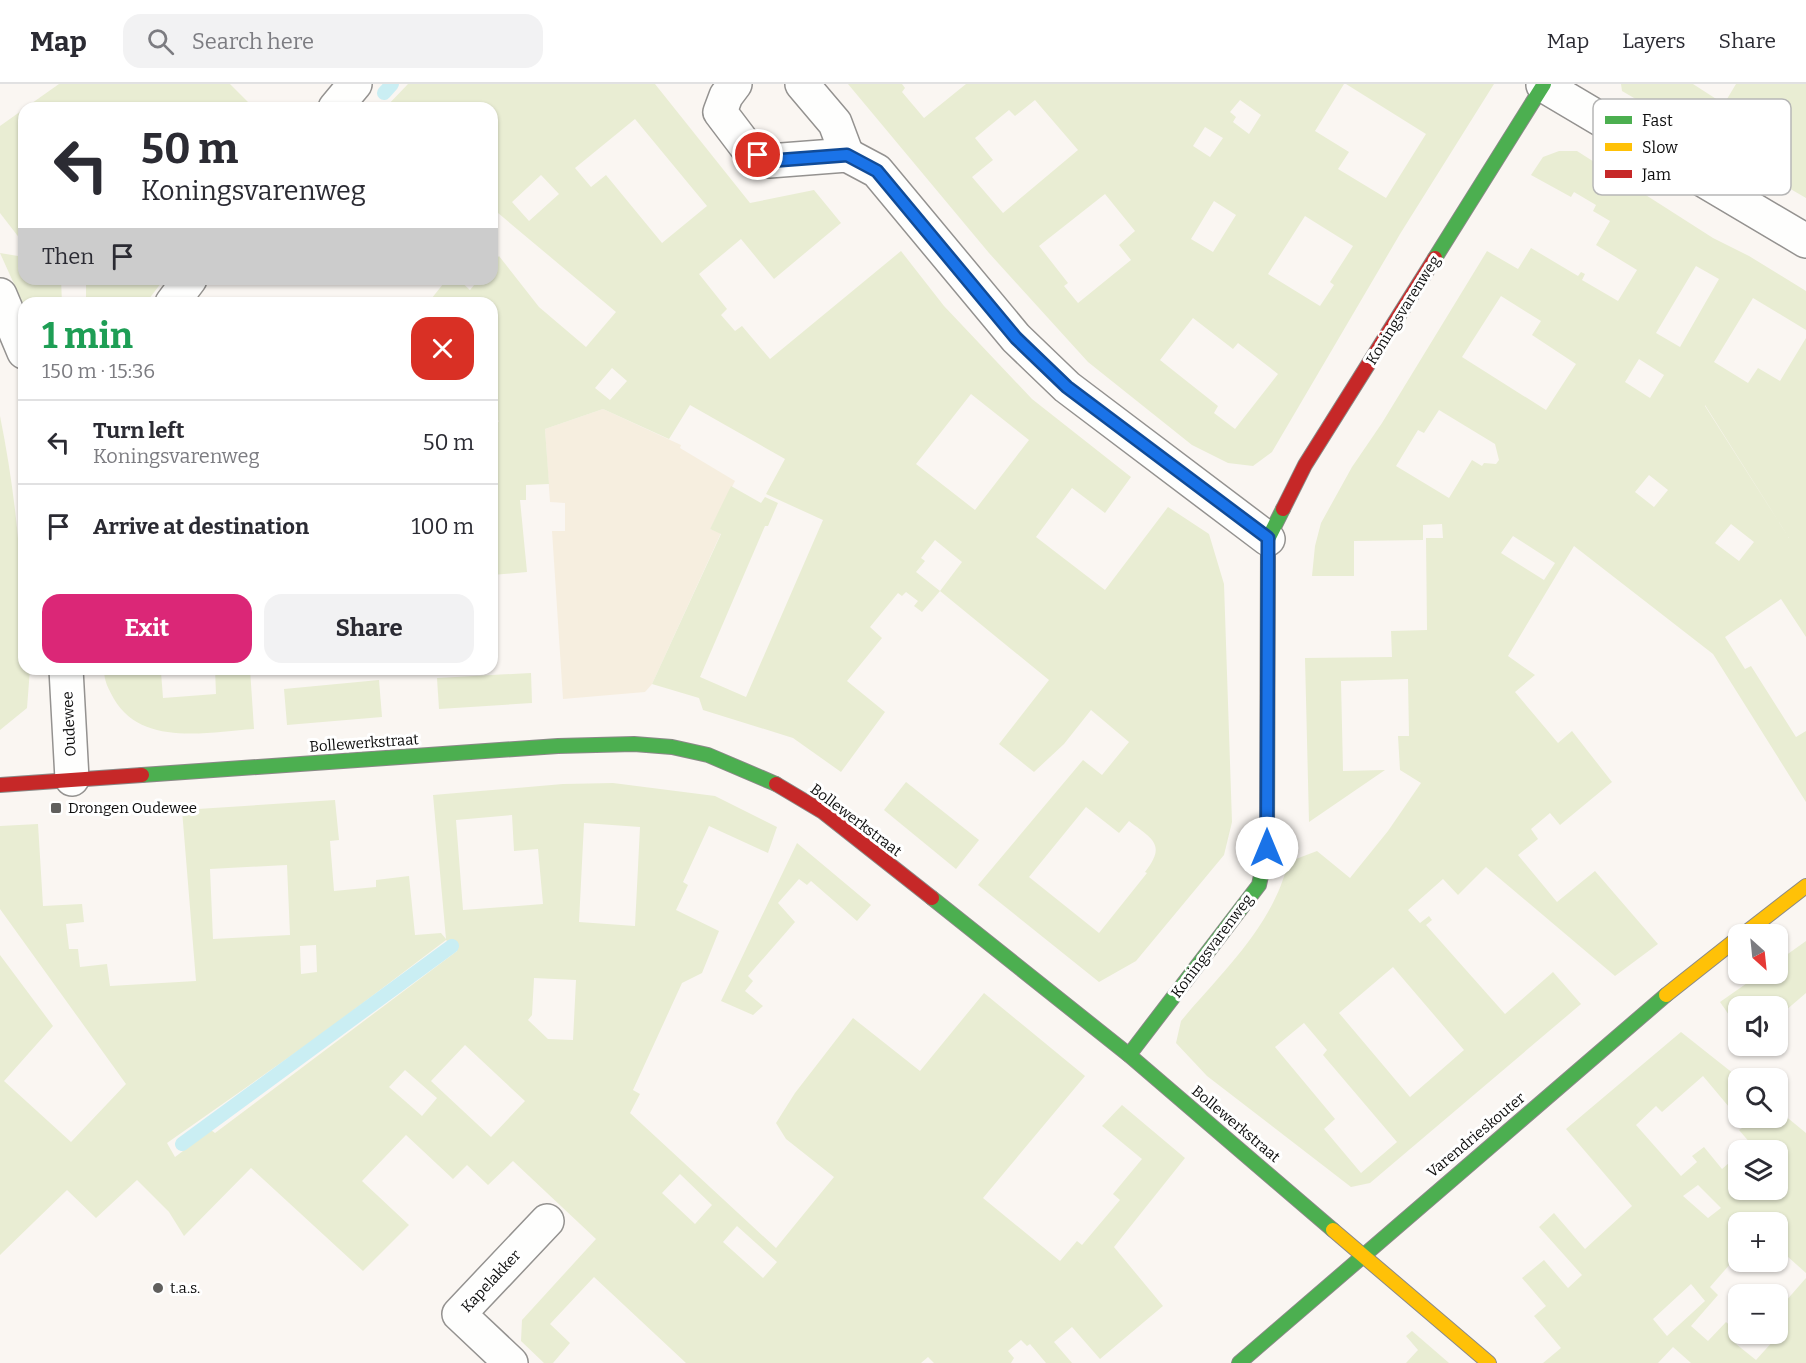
<!DOCTYPE html>
<html lang="en">
<head>
<meta charset="utf-8">
<style>
  :root { --surface:#fff; --page:#f2f2f3; --text:#2b2b33; --muted:#7c7c81; --line:#e1e1e2; --accent:#db2777 }
  body { margin:0; font-family:Bitter,serif; background:var(--page); color:var(--text); height:100vh; display:flex; flex-direction:column; font-size:22px; white-space:nowrap }
  * { box-sizing:border-box; margin:0 }
  p { font-size:20px; color:var(--muted) }
  .icon { flex:none; width:33px; height:33px; fill:none; stroke:currentColor; stroke-width:2; stroke-linecap:round; stroke-linejoin:round }
  .map { position:relative; flex:1; overflow:hidden }
  .details { position:absolute; left:18px; top:213px; width:480px; height:378px; display:flex; flex-direction:column; background:var(--surface); border-radius:18px; box-shadow:0 2px 4px #0004 }
  .details>* { flex:none }
  .banner { position:absolute; left:18px; top:18px; width:480px; height:183px; border-radius:18px; box-shadow:0 2px 4px #0004; background:#fff; color:var(--text); overflow:hidden }
  .needle { width:39px; rotate:153deg }
  .fabs { position:absolute; left:1728px; top:840px; display:grid; gap:12px }
  .fabs a { display:grid; place-items:center; width:60px; height:60px; border-radius:12px; background:var(--surface); box-shadow:0 2px 4px #0004; font-size:30px }
  .pin { position:absolute; display:grid; place-items:center; width:51px; height:51px; color:#fff; margin:-26px; border:3px solid #fff; border-radius:50%; box-shadow:0 2px 6px #0007 }
  .me { position:absolute; width:66px; margin:-33px; rotate:0deg; stroke-linejoin:round; filter:drop-shadow(0 0 4px #0008) }
  .turn { display:flex; align-items:center; gap:21px; height:126px; padding:0 24px; font-size:27px }
  .turn .icon { width:78px; height:78px; stroke-width:2.5 }
  .turn b { display:block; font-size:42px; line-height:51px }
  .then { display:flex; align-items:center; height:57px; padding:0 24px; background:#0003; gap:12px; font-size:22px }
  .round { display:grid; place-items:center; flex:none; width:63px; height:63px; border-radius:18px; background:var(--page) }
  .headline { display:flex; align-items:center; justify-content:space-between; height:102px; padding:0 24px }
  h1 { font-size:36px; font-weight:700; line-height:45px; color:#1e9e55 }
  .cta { display:flex; gap:12px; margin-top:auto; padding:12px 24px }
  .cta a { flex:1; height:69px; border-radius:18px; background:var(--accent); color:#fff; font-size:24px; font-weight:700; line-height:69px; text-align:center }
  .cta a+a { background:var(--page); color:var(--text) }
  ul { padding:0; list-style:none }
  li { display:flex; align-items:center; gap:18px; height:84px; padding:0 24px; border-top:2px solid var(--line) }
  li div { flex:1 }
  li b { display:block; font-size:22px }
  li em { font-style:normal }
  header { display:flex; align-items:center; gap:36px; box-sizing:border-box; height:84px; padding:0 30px; background:var(--surface); border-bottom:2px solid var(--line) }
  header strong { font-size:28px }
  nav { display:flex; gap:33px; margin-inline-start:auto; font-size:21px }
  .search { width:420px; height:54px; background:var(--page); display:flex; align-items:center; gap:15px; box-sizing:border-box; padding:0 21px; border-radius:18px; color:var(--muted); font-size:22px }
  .map>svg:first-child { display:block }
</style>
</head>
<body>
<header>
<strong>Map</strong>
<div class="search"><svg class="icon" aria-label="search" viewBox="0 0 24 24"><circle cx="10" cy="10" r="6"/><path d="M15 15l6 6"/></svg>Search here</div>
<nav><a>Map</a><a>Layers</a><a>Share</a></nav>
</header>
<div class="map">
<svg width="1806" height="1279" viewBox="0 0 1806 1279">
  <rect width="100%" height="100%" fill="#faf6f2"/>
  <!-- farmland -->
  <path fill="#f6eedf" d="M 603,325 L 681,361 L 680,364 L 735,397 L 710,445 L 721,449 L 652,600 L 645,608 L 563,615 L 552,447 L 565,447 L 565,419 L 550,418 L 545,345 Z"/>
  <!-- green -->
  <g fill="#e9edd3" fill-rule="evenodd">
    <path d="M 59,0 L 230,0 L 254,24 L 25,24 Z"/>
    <path d="M 408,0 L 655,0 L 750,119 L 814,106 L 841,139 L 774,195 L 741,155 L 699,190 L 727,225 L 721,231 L 735,247 L 742,242 L 770,275 L 901,167 L 944,222 L 1032,315 L 1131,393 L 1105,429 L 1072,404 L 1036,453 L 1105,506 L 1168,423 L 1209,450 L 1224,500 L 1232,738 L 1224,771 L 1136,877 L 1099,898 L 978,801 L 1083,676 L 1102,691 L 1129,658 L 1091,626 L 1064,660 L 1034,688 L 999,660 L 1049,596 L 940,507 L 922,528 L 914,522 L 918,517 L 906,508 L 902,512 L 898,509 L 870,543 L 882,554 L 847,597 L 885,628 L 841,688 L 793,654 L 703,626 L 699,614 L 652,600 L 721,450 L 710,445 L 731,402 L 761,419 L 765,413 L 778,419 L 768,442 L 765,442 L 700,593 L 746,613 L 823,436 L 766,410 L 785,375 L 690,321 L 669,355 L 603,325 L 545,345 L 549,400 L 526,401 L 526,416 L 520,416 L 527,488 L 492,491 L 492,346 L 499,337 L 492,331 L 492,300 L 495,296 L 492,294 L 492,219 L 428,219 L 447,195 L 458,195 L 470,206 L 479,195 L 492,195 L 492,180 L 499,172 L 539,223 L 586,263 L 616,228 L 492,124 L 492,24 L 385,24 ZM 635,35 L 707,122 L 662,159 L 606,91 L 591,103 L 575,84 ZM 541,91 L 559,110 L 529,137 L 512,118 ZM 612,284 L 627,297 L 610,316 L 595,304 ZM 971,310 L 1029,356 L 975,426 L 916,380 ZM 935,456 L 962,478 L 940,507 L 916,488 L 925,477 L 921,474 ZM 1086,723 L 1119,749 L 1129,737 C 1152,755 1167,760 1145,788 L 1147,789 L 1099,849 L 1029,793 Z"/>
    <path d="M 848,0 L 902,0 L 905,4 L 902,8 L 924,34 L 966,0 L 1344,0 L 1315,47 L 1349,68 L 1338,85 L 1386,114 L 1426,50 L 1346,0 L 1494,0 L 1400,150 L 1272,368 L 1253,382 L 1228,379 L 1192,361 L 1088,278 L 989,169 ZM 1035,16 L 1078,66 L 1003,129 L 972,93 L 993,76 L 975,54 L 1009,26 L 1015,32 ZM 1240,16 L 1261,31 L 1249,50 L 1233,38 L 1236,33 L 1230,28 ZM 1205,43 L 1223,54 L 1210,73 L 1193,62 ZM 1105,110 L 1135,147 L 1119,161 L 1131,176 L 1078,219 L 1064,202 L 1068,199 L 1039,162 ZM 1214,117 L 1236,131 L 1213,168 L 1191,155 ZM 1305,132 L 1353,162 L 1330,198 L 1334,201 L 1320,222 L 1268,190 ZM 1193,234 L 1233,265 L 1238,259 L 1278,290 L 1235,345 L 1214,329 L 1218,322 L 1160,276 Z"/>
    <path d="M 1621,0 L 1693,0 L 1724,20 L 1736,0 L 1806,0 L 1806,114 L 1622,7 Z"/>
    <path d="M 24,25 L 24,160 L 0,129 L 0,42 Z"/>
    <path d="M 1559,67 L 1577,67 L 1713,154 L 1749,172 L 1806,207 L 1806,246 L 1753,214 L 1714,278 L 1748,299 L 1758,284 L 1780,297 L 1806,254 L 1806,553 L 1781,515 L 1725,553 L 1745,585 L 1751,582 L 1796,653 L 1806,647 L 1806,718 L 1713,570 L 1574,462 L 1508,572 L 1535,591 L 1515,608 L 1558,659 L 1572,647 L 1612,698 L 1560,741 L 1550,729 L 1531,745 L 1538,755 L 1518,771 L 1557,818 L 1595,787 L 1658,860 L 1615,892 L 1486,783 L 1458,811 L 1443,795 L 1408,826 L 1420,839 L 1429,832 L 1432,836 L 1426,841 L 1505,930 L 1553,888 L 1581,920 L 1370,1099 L 1351,1103 L 1207,992 L 1176,959 L 1181,937 C 1221,889 1274,841 1288,778 L 1317,767 L 1350,794 L 1388,747 L 1421,699 L 1400,686 L 1398,652 L 1409,652 L 1408,595 L 1341,597 L 1343,687 L 1385,686 L 1309,738 L 1305,574 L 1392,573 L 1391,547 L 1427,546 L 1426,454 L 1443,454 L 1442,440 L 1423,441 L 1423,456 L 1354,457 L 1354,492 L 1312,492 L 1315,462 L 1321,439 L 1352,383 L 1382,339 L 1487,167 L 1518,185 L 1531,164 L 1578,192 L 1581,188 L 1585,190 L 1582,196 L 1618,217 L 1637,186 L 1596,161 L 1610,137 L 1593,127 L 1596,121 L 1574,108 L 1571,113 L 1531,91 L 1543,73 ZM 1696,182 L 1719,195 L 1680,263 L 1656,249 ZM 1501,212 L 1541,237 L 1532,251 L 1576,280 L 1546,326 L 1462,273 ZM 1639,275 L 1664,291 L 1650,314 L 1625,298 ZM 1705,321 L 1789,454 L 1705,322 ZM 1439,326 L 1495,360 L 1499,376 L 1496,380 L 1484,379 L 1482,382 L 1472,376 L 1449,414 L 1396,382 L 1418,346 L 1424,349 ZM 1649,391 L 1668,406 L 1654,423 L 1635,408 ZM 1731,440 L 1754,458 L 1739,477 L 1715,459 ZM 1513,452 L 1555,479 L 1544,496 L 1501,469 ZM 1393,883 L 1464,966 L 1410,1013 L 1339,929 ZM 1304,939 L 1327,966 L 1323,971 L 1397,1058 L 1361,1089 L 1324,1045 L 1335,1035 L 1275,963 Z"/>
    <path d="M 0,169 L 24,173 L 24,195 L 61,195 L 62,219 L 24,219 L 24,222 Z"/>
    <path d="M 86,195 L 164,195 L 146,219 L 86,219 Z"/>
    <path d="M 0,332 C 17,416 24,499 24,585 L 30,585 L 27,624 L 0,646 Z"/>
    <path d="M 104,585 L 201,585 L 161,588 L 163,614 L 216,610 L 215,585 L 250,585 L 254,645 C 208,648 142,663 114,615 C 108,604 104,597 104,585 Z"/>
    <path d="M 531,589 L 532,619 L 439,625 L 437,594 Z"/>
    <path d="M 379,596 L 382,633 L 287,641 L 284,605 Z"/>
    <path d="M 906,698 L 979,756 L 956,785 L 884,726 Z"/>
    <path d="M 613,699 L 715,712 L 777,743 L 768,769 L 709,742 L 683,798 L 688,801 L 676,826 L 719,847 L 702,889 L 682,899 L 633,1006 L 640,1010 L 630,1029 L 776,1164 L 834,1093 L 786,1055 L 776,1039 L 795,1009 L 853,934 L 920,987 L 984,909 L 1085,992 L 983,1114 L 1060,1177 L 1077,1157 L 1082,1161 L 1120,1116 L 1113,1110 L 1142,1075 L 1102,1042 L 1122,1021 L 1185,1074 L 1114,1163 L 1163,1222 L 1100,1275 L 1072,1243 L 1054,1258 L 1072,1279 L 1046,1279 L 1030,1260 L 1027,1262 L 1021,1256 L 1008,1267 L 1014,1274 L 1011,1279 L 934,1279 L 928,1273 L 921,1279 L 686,1279 L 594,1193 L 550,1240 L 570,1259 L 553,1279 L 544,1279 L 521,1257 L 522,1236 L 596,1155 L 513,1077 L 488,1101 L 467,1081 L 453,1095 L 406,1051 L 362,1097 L 409,1141 L 363,1187 L 251,1084 L 184,1152 L 169,1128 L 137,1096 L 96,1134 L 67,1106 L 0,1171 L 0,871 L 53,942 L 4,997 L 71,1058 L 126,1000 L 0,825 L 0,742 L 38,740 L 43,822 L 82,820 L 84,838 L 66,840 L 69,865 L 78,865 L 80,883 L 107,880 L 110,902 L 196,897 L 182,726 L 335,716 L 339,756 L 330,757 L 334,807 L 376,803 L 376,796 L 409,792 L 415,851 L 441,849 L 446,855 L 433,711 L 563,700 ZM 512,731 L 514,767 L 538,765 L 543,820 L 463,826 L 456,736 ZM 584,739 L 640,743 L 635,842 L 579,838 ZM 287,781 L 290,851 L 213,855 L 210,785 ZM 446,856 L 457,867 L 215,1049 L 211,1046 L 175,1073 L 167,1059 L 322,950 ZM 316,861 L 317,888 L 301,890 L 300,862 ZM 534,894 L 576,896 L 573,956 L 548,955 L 528,936 L 532,931 ZM 465,961 L 525,1017 L 491,1053 L 431,997 ZM 405,986 L 437,1014 L 422,1032 L 389,1003 ZM 680,1090 L 712,1121 L 695,1140 L 662,1109 ZM 737,1142 L 777,1178 L 763,1194 L 723,1158 Z"/>
    <path d="M 797,759 L 871,821 L 857,837 L 811,797 L 807,801 L 799,795 L 778,819 L 795,838 L 748,892 L 753,897 L 745,907 L 763,922 L 753,931 L 721,917 Z"/>
    <path d="M 1806,857 L 1806,909 L 1778,933 L 1778,922 L 1738,922 L 1738,944 L 1720,918 L 1760,890 L 1778,890 L 1778,877 Z"/>
    <path d="M 1681,948 L 1739,994 L 1738,1034 L 1778,1034 L 1778,1026 L 1806,1049 L 1806,1189 L 1778,1164 L 1778,1138 L 1738,1138 L 1738,1171 L 1710,1203 L 1718,1211 L 1691,1242 L 1708,1257 L 1726,1238 L 1743,1253 L 1736,1260 L 1756,1276 L 1774,1256 L 1766,1250 L 1778,1250 L 1778,1226 L 1806,1194 L 1806,1279 L 1691,1279 L 1673,1263 L 1658,1279 L 1543,1279 L 1561,1264 L 1534,1232 L 1546,1222 L 1522,1194 L 1544,1176 L 1568,1204 L 1582,1191 L 1539,1143 L 1554,1129 L 1585,1165 L 1632,1122 L 1566,1045 ZM 1703,992 L 1745,1042 L 1739,1046 L 1751,1060 L 1743,1066 L 1778,1066 L 1778,1106 L 1738,1106 L 1738,1071 L 1722,1085 L 1704,1063 L 1692,1072 L 1697,1078 L 1681,1092 L 1636,1041 L 1656,1022 L 1662,1028 ZM 1698,1101 L 1721,1124 L 1708,1134 L 1683,1112 ZM 1691,1200 L 1705,1217 L 1667,1252 L 1653,1235 Z"/>
    <path d="M 1412,1247 L 1449,1279 L 1406,1279 L 1418,1266 L 1406,1252 Z"/>
  </g>
  <g fill="none" stroke-linecap="round" stroke-linejoin="round">
    <!-- stream -->
    <g stroke="#caeef3" stroke-width="14">
      <path d="M 384,9 L 392,0"/>
      <path d="M 182,1060 L 452,862"/>
    </g>
    <defs>
      <g id="street">
        <path d="M 735,0 L 726,12 L 720,28 L 748,65 L 769,77 L 847,71 L 877,87 L 1016,254 L 1067,303 L 1268,455"/>
        <path d="M 802,0 L 835,39 L 847,71"/>
        <path d="M 1543,1 L 1806,157"/>
        <path d="M 335,24 L 355,0"/>
        <path d="M 0,211 L 24,268"/>
        <path d="M 172,219 L 190,195"/>
        <path d="M 66,585 L 72,695"/>
        <path d="M 511,1279 L 459,1230 L 547,1137"/>
      </g>
      <g id="fast">
        <path d="M 1435,174 L 1544,0"/>
        <path d="M 142,691 L 558,662 L 634,660 L 672,663 L 708,671 L 776,700"/>
        <path d="M 932,814 L 1129,971 L 1333,1146"/>
        <path d="M 1129,971 L 1259,801 L 1267,764 L 1268,455 L 1283,425"/>
        <path d="M 1239,1279 L 1666,911"/>
      </g>
      <g id="slow">
        <path d="M 1744,850 L 1806,802"/>
        <path d="M 1666,911 L 1738,854"/>
        <path d="M 1333,1146 L 1489,1279"/>
      </g>
      <g id="jam">
        <path d="M 1283,425 L 1305,381 L 1435,174"/>
        <path d="M 776,700 L 823,728 L 932,814"/>
        <path d="M 0,701 L 142,691"/>
      </g>
    </defs>
    <!-- street casing -->
    <use href="#street" stroke="#949290" stroke-width="36"/>
    <!-- fast casing -->
    <use href="#fast" stroke="#8a8987" stroke-width="16"/>
    <!-- slow casing -->
    <use href="#slow" stroke="#8a8987" stroke-width="16"/>
    <!-- jam casing -->
    <use href="#jam" stroke="#8a8987" stroke-width="16"/>
    <!-- street -->
    <use href="#street" stroke="#fefefd" stroke-width="33"/>
    <!-- fast -->
    <use href="#fast" stroke="#4caf50" stroke-width="14"/>
    <!-- slow -->
    <use href="#slow" stroke="#ffc107" stroke-width="14"/>
    <!-- jam -->
    <use href="#jam" stroke="#c62828" stroke-width="14"/>
  </g>
  <g fill="none" stroke-linecap="round" stroke-linejoin="round">
    <defs>
      <path id="route" d="M 758,71 L 768,77 L 847,71 L 877,87 L 1016,254 L 1067,303 L 1268,454 L 1267,764"/>
    </defs>
    <!-- route casing -->
    <use href="#route" stroke="#114b97" stroke-width="15"/>
    <!-- route -->
    <use href="#route" stroke="#1a73e8" stroke-width="10"/>
  </g>
  <!-- markers -->
  <g fill="#605f5d" stroke="#fff" stroke-width="2">
    <rect x="50" y="718" width="12" height="12" rx="3"/>
    <circle cx="158" cy="1204" r="6"/>
  </g>
  <g text-anchor="middle" dominant-baseline="central" stroke-width="6" stroke-linejoin="round" paint-order="stroke">
    <!-- street labels -->
    <g font-size="15" fill="#0d0d0d" stroke="#fff">
      <text transform="translate(1403 226) rotate(-58)">Koningsvarenweg</text>
      <text transform="translate(69 640) rotate(-93)">Oudewee</text>
      <text transform="translate(364 659) rotate(-4)">Bollewerkstraat</text>
      <text transform="translate(856 736) rotate(37)">Bollewerkstraat</text>
      <text transform="translate(1212 862) rotate(-53)">Koningsvarenweg</text>
      <text transform="translate(1236 1040) rotate(40)">Bollewerkstraat</text>
      <text transform="translate(1476 1051) rotate(-40)">Varendrieskouter</text>
      <text transform="translate(491 1197) rotate(-47)">Kapelakker</text>
    </g>
    <!-- poi labels -->
    <g font-size="15" fill="#0d0d0d" stroke="#fff" text-anchor="start">
      <text x="68" y="724">Drongen Oudewee</text>
      <text x="170" y="1204">t.a.s.</text>
    </g>
  </g>
  <!-- legend -->
  <rect x="1593" y="15" width="198" height="96" rx="9" fill="#fff" stroke="#b6b6b6" stroke-width="1.5"/>
  <rect x="1605" y="32" width="27" height="8" fill="#4caf50"/>
  <rect x="1605" y="59" width="27" height="8" fill="#ffc107"/>
  <rect x="1605" y="86" width="27" height="8" fill="#c62828"/>
  <g font-size="16" fill="#0d0d0d">
    <text x="1642" y="42">Fast</text>
    <text x="1642" y="69">Slow</text>
    <text x="1642" y="96">Jam</text>
  </g>
</svg>
<div class="fabs">
<a><svg class="needle" viewBox="-14 -14 28 28"><path d="M0-13l5 13h-10z" fill="#e53935"/><path d="M0 13l5-13h-10z" fill="#7c7c81"/></svg></a>
<a><svg class="icon" aria-label="sound" viewBox="0 0 24 24"><path d="M4 9h4l5-4v14l-5-4H4zM17 9q2 3 0 6"/></svg></a>
<a><svg class="icon" aria-label="search" viewBox="0 0 24 24"><circle cx="10" cy="10" r="6"/><path d="M15 15l6 6"/></svg></a>
<a><svg class="icon" aria-label="layers" viewBox="0 0 24 24"><path d="M12 4l9 5-9 5-9-5zM3 14l9 5 9-5"/></svg></a>
<a>+</a>
<a>−</a>
</div>
<div class="pin" style="left:758px;top:71px;background:#d93025"><svg class="icon" aria-label="arrive" viewBox="0 0 24 24"><path d="M6 21V4h12l-3 4 3 4H6"/></svg></div>
<svg class="me" style="left:1267px;top:764px" viewBox="-20 -20 40 40"><circle r="19" fill="#fff"/><path d="M0-13L10 11 0 6-10 11z" fill="#1a73e8"/></svg>
<div class="banner">
<div class="turn"><svg class="icon" aria-label="left" viewBox="0 0 24 24"><path d="M17 20v-9H6M10 6l-5 5 5 5"/></svg><div><b>50 m</b>Koningsvarenweg</div></div>
<div class="then">Then<svg class="icon" aria-label="arrive" viewBox="0 0 24 24"><path d="M6 21V4h12l-3 4 3 4H6"/></svg></div>
</div>
<section class="details">
<div class="headline"><div><h1>1 min</h1><p>150 m · 15:36</p></div><a class="round" style="background:#d93025;color:#fff"><svg class="icon" aria-label="close" viewBox="0 0 24 24"><path d="M6 6l12 12M18 6L6 18"/></svg></a></div>
<ul>
<li><svg class="icon" aria-label="left" viewBox="0 0 24 24"><path d="M17 20v-9H6M10 6l-5 5 5 5"/></svg><div><b>Turn left</b><p>Koningsvarenweg</p></div><em>50 m</em></li>
<li><svg class="icon" aria-label="arrive" viewBox="0 0 24 24"><path d="M6 21V4h12l-3 4 3 4H6"/></svg><div><b>Arrive at destination</b></div><em>100 m</em></li>
</ul>
<div class="cta"><a>Exit</a><a>Share</a></div>
</section>
</div>
</body>
</html>
